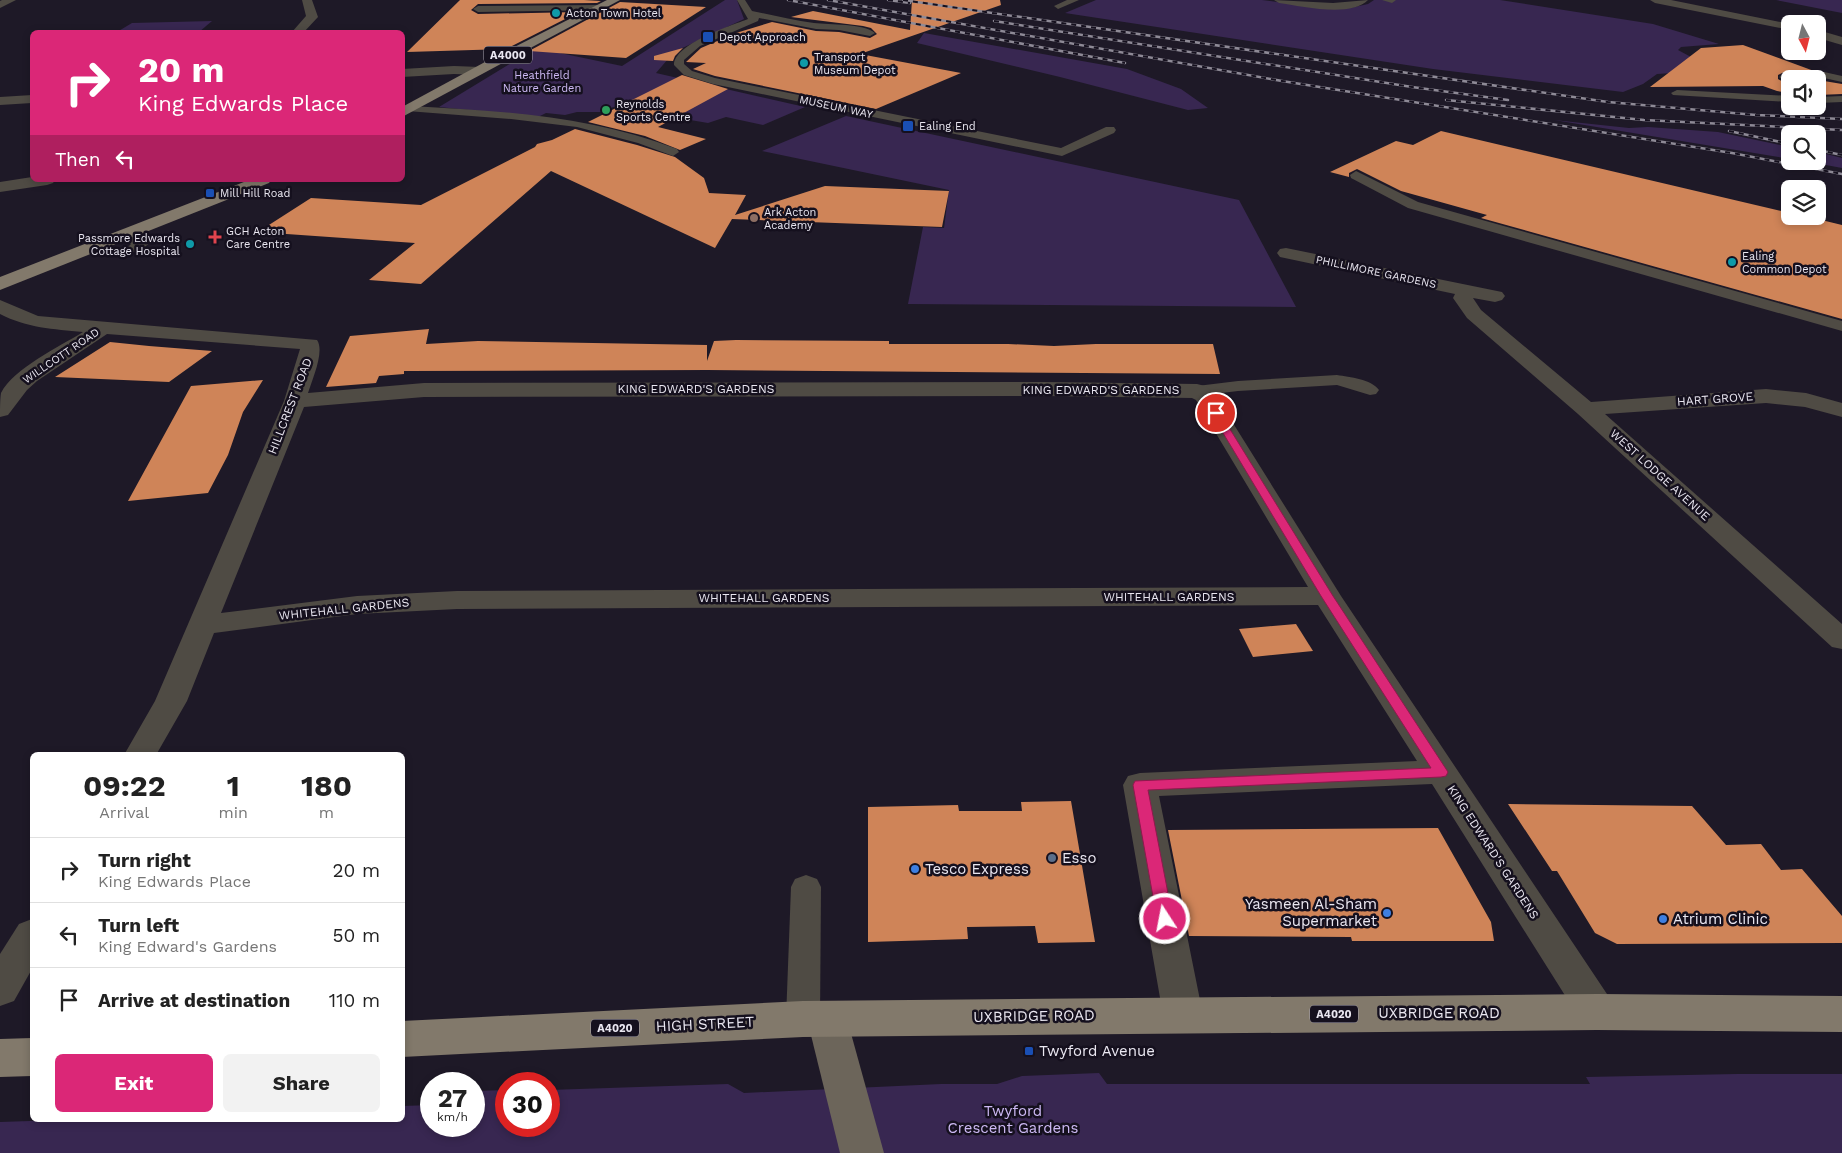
<!DOCTYPE html>
<html lang="en">
<head>
<meta charset="utf-8">
<style>
  :root { --surface:#fff; --page:#f2f2f2; --text:#222; --muted:#767676; --line:#e0e0e0; --accent:#db2777 }
  body { margin:0; font-family:"Work Sans",sans-serif; background:var(--page); color:var(--text); height:100vh; display:flex; flex-direction:column; font-size:19px; white-space:nowrap }
  * { box-sizing:border-box; margin:0 }
  p { font-size:16px; color:var(--muted) }
  .icon { flex:none; width:28px; height:28px; fill:none; stroke:currentColor; stroke-width:2; stroke-linecap:round; stroke-linejoin:round }
  .map { position:relative; flex:1; overflow:hidden }
  .drawer { position:absolute; left:30px; top:752px; width:375px; height:370px; display:flex; flex-direction:column; background:var(--surface); border-radius:8px; box-shadow:0 2px 8px #0003 }
  .drawer>* { flex:none }
  .top-card { position:absolute; left:30px; top:30px; width:375px; height:152px; border-radius:8px; box-shadow:0 2px 8px #0003; background:#db2777; color:#fff; overflow:hidden }
  .needle { width:32px; rotate:173deg }
  .controls { position:absolute; left:1781px; top:15px; display:grid; gap:10px }
  .controls a { display:grid; place-items:center; width:45px; height:45px; border-radius:8px; background:var(--surface); box-shadow:0 2px 8px #0003; font-size:25px }
  .speed { position:absolute; left:420px; top:1072px; display:flex; gap:10px; font-size:25px; font-weight:700; text-align:center }
  .speed>* { display:grid; place-content:center; width:65px; height:65px; border-radius:50%; background:var(--surface); box-shadow:0 2px 8px #0003; line-height:1 }
  .speed small { font-size:12px; font-weight:400 }
  .speed .limit { border:8px solid #d22; background:#fff; color:#111 }
  .pin { position:absolute; display:grid; place-items:center; width:42px; height:42px; color:#fff; margin:-21px; border:2px solid #fff; border-radius:50%; box-shadow:0 1px 5px #0007 }
  .me { position:absolute; width:55px; margin:-28px; rotate:349deg; stroke-linejoin:round; filter:drop-shadow(0 0 4px #0008) }
  .turn { display:flex; align-items:center; gap:18px; height:105px; padding:0 25px; font-size:22px }
  .turn .icon { width:65px; height:65px; stroke-width:2.5 }
  .turn b { display:block; font-size:35px; line-height:42px }
  .then { display:flex; align-items:center; height:48px; padding:0 25px; background:#0003; gap:10px; font-size:19px }
  .eta { display:flex; justify-content:space-evenly; align-items:center; height:85px; text-align:center }
  .eta b { font-size:30px; font-weight:700; line-height:35px }
  .cta { display:flex; gap:10px; margin-top:auto; padding:10px 25px }
  .cta a { flex:1; height:58px; border-radius:8px; background:var(--accent); color:#fff; font-size:20px; font-weight:700; line-height:58px; text-align:center }
  .cta a+a { background:var(--page); color:var(--text) }
  ul { padding:0; list-style:none }
  li { display:flex; align-items:center; gap:15px; height:65px; padding:0 25px; border-top:1px solid var(--line) }
  li div { flex:1 }
  li b { display:block; font-size:19px }
  li em { font-style:normal }
  .map>svg:first-child { display:block }
</style>
</head>
<body>
<div class="map">
<svg width="1842" height="1153" viewBox="0 0 1842 1153">
  <rect width="100%" height="100%" fill="#1e1927"/>
  <!-- green -->
  <g fill="#382751">
    <path d="M 725,0 L 737,0 L 744,19 L 674,52 L 656,73 L 805,107 L 763,125 L 726,117 L 708,123 L 613,107 L 606,112 L 577,112 L 565,115 L 546,113 L 538,117 L 439,107 L 536,48 L 622,66 Z"/>
    <path d="M 1096,0 L 1262,0 L 1314,7 L 1350,8 L 1368,4 L 1374,0 L 1500,0 L 1653,24 L 1719,44 L 1681,47 L 1678,50 L 1691,57 L 1672,73 L 1657,74 L 1643,84 L 1623,92 L 1433,69 L 1065,13 Z"/>
    <path d="M 1776,0 L 1842,0 L 1842,13 Z"/>
    <path d="M 212,21 L 199,32 L 117,32 L 132,23 Z"/>
    <path d="M 924,33 L 1127,69 L 1181,89 L 1208,108 L 1188,110 L 1060,77 L 917,43 Z"/>
    <path d="M 846,116 L 1239,200 L 1296,307 L 908,304 L 923,227 L 944,228 L 949,190 L 762,151 Z"/>
    <path d="M 1554,120 L 1629,128 L 1648,127 L 1718,132 L 1790,147 L 1790,159 Z"/>
    <path d="M 1818,152 L 1842,158 L 1842,168 L 1804,161 L 1818,161 Z"/>
    <path d="M 1099,1073 L 1107,1084 L 1590,1084 L 1586,1077 L 1737,1074 L 1842,1074 L 1842,1153 L 0,1153 L 0,1122 L 60,1120 L 402,1120 L 403,1106 L 431,1105 L 431,1126 L 474,1126 L 474,1091 L 506,1090 L 506,1126 L 549,1126 L 549,1090 L 728,1084 L 744,1093 L 941,1084 L 997,1084 L 1022,1076 Z"/>
  </g>
  <!-- building -->
  <g fill="#cf8458">
    <path d="M 460,0 L 584,0 L 601,1 L 597,3 L 478,4 L 471,10 L 478,14 L 579,12 L 506,49 L 407,52 Z"/>
    <path d="M 912,0 L 1000,0 L 1001,5 L 860,54 L 961,73 L 876,109 L 715,76 L 693,69 L 706,63 L 686,62 L 701,48 L 736,33 L 772,22 L 816,31 L 839,32 L 870,38 L 877,34 L 871,28 L 863,26 L 791,17 L 813,11 L 910,30 Z"/>
    <path d="M 620,2 L 706,7 L 626,58 L 529,51 Z"/>
    <path d="M 1743,45 L 1814,71 L 1784,72 L 1778,75 L 1778,79 L 1790,86 L 1790,93 L 1777,91 L 1763,86 L 1650,87 L 1701,48 Z"/>
    <path d="M 683,48 L 675,56 L 673,61 L 654,60 L 654,56 Z"/>
    <path d="M 682,75 L 728,89 L 658,127 L 706,139 L 680,150 L 645,136 L 588,122 Z"/>
    <path d="M 1818,80 L 1842,84 L 1842,94 L 1818,95 Z"/>
    <path d="M 575,129 L 637,145 L 675,157 L 704,178 L 709,193 L 746,195 L 735,215 L 825,186 L 949,191 L 942,227 L 732,219 L 715,248 L 551,171 L 421,284 L 369,280 L 415,243 L 258,232 L 311,198 L 421,205 L 535,147 L 537,144 L 552,140 Z"/>
    <path d="M 1441,131 L 1790,213 L 1790,216 L 1805,216 L 1842,225 L 1842,319 L 1481,218 L 1487,215 L 1401,191 L 1357,169 L 1349,173 L 1349,177 L 1330,172 L 1396,141 L 1413,145 Z"/>
    <path d="M 429,329 L 426,344 L 478,341 L 707,345 L 707,361 L 714,341 L 736,340 L 889,341 L 889,344 L 1008,344 L 1054,346 L 1096,344 L 1213,344 L 1220,374 L 707,370 L 404,371 L 404,374 L 379,376 L 376,383 L 326,387 L 350,336 Z"/>
    <path d="M 110,342 L 149,346 L 212,351 L 169,382 L 55,377 Z"/>
    <path d="M 263,380 L 243,412 L 228,455 L 208,493 L 128,501 L 191,386 Z"/>
    <path d="M 1296,624 L 1313,651 L 1253,657 L 1239,629 Z"/>
    <path d="M 1071,801 L 1095,942 L 1038,943 L 1035,926 L 967,927 L 968,939 L 868,942 L 868,807 L 958,805 L 959,811 L 1022,811 L 1021,802 Z"/>
    <path d="M 1508,804 L 1692,806 L 1726,845 L 1761,844 L 1781,870 L 1802,869 L 1842,916 L 1842,943 L 1617,944 L 1595,933 L 1557,871 L 1552,871 Z"/>
    <path d="M 1438,828 L 1491,922 L 1494,941 L 1352,941 L 1351,937 L 1189,936 L 1168,830 Z"/>
  </g>
  <g fill="none" stroke-linecap="round" stroke-linejoin="round">
    <!-- lane -->
    <g fill="#4f4b44" fill-rule="evenodd">
      <path d="M 737,0 L 745,0 L 752,11 C 773,15 793,20 814,23 C 830,25 863,23 875,33 L 870,36 L 839,30 L 816,29 L 759,18 L 758,21 L 700,46 L 684,60 L 684,64 L 692,71 L 715,78 L 1061,148 L 1106,127 L 1114,127 L 1116,130 L 1114,133 L 1062,156 L 713,84 L 684,75 L 674,65 C 674,44 730,26 748,19 Z"/>
      <path d="M 1067,0 L 1079,0 L 1058,9 L 1054,6 Z"/>
      <path d="M 1382,0 L 1396,0 L 1392,3 Z"/>
      <path d="M 599,5 L 604,8 L 602,10 L 478,12 L 473,9 L 478,6 Z"/>
      <path d="M 1824,72 L 1842,76 L 1842,82 L 1824,78 L 1790,79 L 1790,84 L 1779,77 L 1784,74 Z"/>
      <path d="M 1677,90 L 1790,96 L 1790,102 L 1673,95 L 1671,93 Z"/>
      <path d="M 1842,96 L 1842,102 L 1818,103 L 1818,97 Z"/>
      <path d="M 411,106 C 504,111 590,116 677,149 L 679,152 L 673,156 L 638,143 L 577,127 L 511,119 L 407,111 L 405,109 Z"/>
      <path d="M 1356,171 L 1418,202 L 1842,321 L 1842,331 L 1408,208 L 1351,178 L 1350,175 Z"/>
      <path d="M 121,233 L 149,239 L 151,242 L 138,252 L 128,252 L 126,249 L 131,244 L 116,240 L 114,237 L 116,234 Z"/>
      <path d="M 1337,375 C 1350,377 1371,379 1379,390 L 1376,394 L 1370,395 L 1337,385 L 1238,391 L 1197,396 L 1191,395 L 1188,391 L 1191,387 L 1197,386 L 1238,381 Z"/>
      <path d="M 806,875 L 817,879 L 821,887 L 820,1019 L 815,1029 L 803,1034 L 791,1029 L 786,1019 L 791,887 L 795,879 Z"/>
    </g>
    <!-- street -->
    <g fill="#4f4b44" fill-rule="evenodd">
      <path d="M 2,0 L 16,0 L 0,8 L 0,1 Z"/>
      <path d="M 302,0 L 312,0 L 318,17 L 304,32 L 292,32 L 306,16 Z"/>
      <path d="M 1274,0 L 1333,3 L 1368,0 C 1351,18 1301,6 1279,3 Z"/>
      <path d="M 1650,0 L 1671,0 L 1790,24 L 1790,30 L 1655,3 Z"/>
      <path d="M 1818,30 L 1842,37 L 1842,45 L 1818,38 Z"/>
      <path d="M 454,66 L 480,67 L 486,71 L 480,75 L 454,74 L 402,77 L 402,69 Z"/>
      <path d="M 32,95 L 32,103 L 0,105 L 0,97 Z"/>
      <path d="M 32,177 L 32,180 L 55,180 L 53,183 L 47,185 L 0,192 L 0,182 Z"/>
      <path d="M 1286,248 L 1502,292 L 1505,296 L 1502,300 L 1495,302 L 1473,298 L 1481,310 L 1591,402 L 1766,389 L 1806,393 L 1842,403 L 1842,417 L 1805,407 L 1766,403 L 1605,414 L 1842,624 L 1842,649 L 1832,647 L 1578,414 L 1467,318 L 1453,298 L 1455,294 L 1280,257 L 1277,253 L 1280,249 Z"/>
      <path d="M 0,300 L 38,316 L 317,340 C 325,351 312,380 308,393 L 424,383 L 1045,382 L 1197,384 L 1205,386 L 1216,396 L 1341,596 L 1611,1000 L 1617,1012 L 1611,1024 L 1597,1030 L 1583,1024 L 1432,784 L 1159,796 L 1203,1015 L 1197,1028 L 1183,1033 L 1169,1028 L 1163,1015 L 1123,785 L 1128,776 L 1140,773 L 1417,761 L 1318,605 L 457,609 L 357,614 L 214,633 L 187,701 L 156,755 L 124,755 L 155,701 L 284,401 L 300,349 L 107,334 L 37,381 L 27,390 L 8,415 L 0,417 C 0,410 0,399 1,393 C 14,368 59,347 83,332 C 53,329 27,328 0,314 ZM 1045,396 L 1192,398 L 1196,400 L 1308,587 L 457,591 L 357,596 L 221,613 L 304,407 L 424,397 Z"/>
      <path d="M 32,919 L 32,969 L 14,1001 L 0,1006 L 0,954 L 19,924 Z"/>
    </g>
    <!-- secondary -->
    <path fill="#6c655a" fill-rule="evenodd" d="M 827,1001 L 841,1006 L 847,1019 L 884,1153 L 840,1153 L 807,1019 L 813,1006 Z"/>
    <!-- primary -->
    <g fill="#82796b" fill-rule="evenodd">
      <path d="M 607,0 L 620,0 L 402,117 L 402,107 L 485,62 Z"/>
      <path d="M 249,180 L 271,180 L 269,183 L 0,290 L 0,277 Z"/>
      <path d="M 1597,994 L 1842,996 L 1842,1032 L 1597,1030 L 803,1037 L 402,1057 L 402,1021 L 803,1001 Z"/>
      <path d="M 32,1038 L 32,1076 L 0,1077 L 0,1039 Z"/>
    </g>
    <defs>
      <g id="rail">
        <path d="M 788,0 L 1125,63"/>
        <path d="M 828,0 L 1282,81 L 1732,153 L 1842,174"/>
        <path d="M 888,0 L 910,3"/>
        <path d="M 903,0 L 1608,102 L 1756,115 L 1842,119"/>
        <path d="M 994,21 L 1412,87 L 1508,100"/>
        <path d="M 1446,100 L 1644,120 L 1842,130"/>
        <path d="M 1729,131 L 1790,144"/>
        <path d="M 1818,150 L 1842,155"/>
      </g>
    </defs>
    <!-- rail casing -->
    <use href="#rail" stroke="#8e8a96" stroke-width="2.5"/>
    <!-- rail -->
    <use href="#rail" stroke="#15101e" stroke-width="2" stroke-dasharray="5" stroke-linecap="butt"/>
  </g>
  <!-- route -->
  <path fill="#db2777" stroke="#8e194d" d="M 1216,410 L 1220,413 L 1333,596 L 1448,772 L 1446,776 L 1441,777 L 1148,790 L 1173,919 L 1170,923 L 1165,925 L 1160,923 L 1157,919 L 1133,785 L 1135,781 L 1431,768 L 1321,596 L 1211,413 Z"/>
  <!-- markers -->
  <g fill="#0f9aa8" stroke="#15101e" stroke-width="2">
    <circle cx="556" cy="13" r="5"/>
    <circle cx="804" cy="63" r="5"/>
    <circle cx="190" cy="244" r="5"/>
    <circle cx="1732" cy="262" r="5"/>
  </g>
  <g fill="#1a4fb4" stroke="#15101e" stroke-width="2">
    <rect x="702" y="31" width="12" height="12" rx="2.5"/>
    <rect x="902" y="120" width="12" height="12" rx="2.5"/>
    <rect x="205" y="188" width="10" height="10" rx="2.5"/>
    <rect x="1024" y="1046" width="10" height="10" rx="2.5"/>
  </g>
  <circle fill="#2e9e5b" stroke="#15101e" stroke-width="2" cx="606" cy="110" r="5"/>
  <circle fill="#8d6e63" stroke="#15101e" stroke-width="2" cx="754" cy="218" r="5"/>
  <path fill="#e0444e" stroke="#15101e" stroke-width="2" d="M212.5 229.5h5v5h5v5h-5v5h-5v-5h-5v-5h5z"/>
  <circle fill="#5c6f8a" stroke="#15101e" stroke-width="2" cx="1052" cy="858" r="5"/>
  <g fill="#3f7fe0" stroke="#15101e" stroke-width="2">
    <circle cx="915" cy="869" r="5"/>
    <circle cx="1387" cy="913" r="5"/>
    <circle cx="1663" cy="919" r="5"/>
  </g>
  <g text-anchor="middle" dominant-baseline="central" stroke-width="5" stroke-linejoin="round" paint-order="stroke">
    <!-- far-poi labels -->
    <g font-size="11" fill="#eae7f1" stroke="#15101e" text-anchor="start">
      <text x="566" y="13">Acton Town Hotel</text>
      <text x="719" y="37">Depot Approach</text>
      <text x="814" y="57">Transport<tspan x="814" dy="13">Museum Depot</tspan></text>
      <text x="616" y="104">Reynolds<tspan x="616" dy="13">Sports Centre</tspan></text>
      <text x="919" y="126">Ealing End</text>
      <text x="220" y="193">Mill Hill Road</text>
      <text x="764" y="212">Ark Acton<tspan x="764" dy="13">Academy</tspan></text>
      <text x="226" y="231">GCH Acton<tspan x="226" dy="13">Care Centre</tspan></text>
      <text x="180" y="238" text-anchor="end">Passmore Edwards<tspan x="180" dy="13">Cottage Hospital</tspan></text>
      <text x="1742" y="256">Ealing<tspan x="1742" dy="13">Common Depot</tspan></text>
    </g>
    <!-- shield labels -->
    <g fill="#15101e" stroke="#aaa6b2" stroke-width="1">
      <rect x="484" y="46.5" width="48" height="17" rx="4"/>
      <rect x="1310" y="1005.5" width="48" height="17" rx="4"/>
      <rect x="591" y="1019.5" width="48" height="17" rx="4"/>
    </g>
    <g font-size="11" font-weight="bold" fill="#eae7f1">
      <text x="508" y="55">A4000</text>
      <text x="1334" y="1014">A4020</text>
      <text x="615" y="1028">A4020</text>
    </g>
    <!-- far-park labels -->
    <g font-size="11" fill="#cdb9f4" stroke="#15101e">
      <text x="542" y="75">Heathfield<tspan x="542" dy="13">Nature Garden</tspan></text>
    </g>
    <!-- far-street labels -->
    <g font-size="11" fill="#eae7f1" stroke="#15101e">
      <text transform="translate(836 107) rotate(12)">MUSEUM WAY</text>
      <text transform="translate(1376 272) rotate(12)">PHILLIMORE GARDENS</text>
      <text transform="translate(61 356) rotate(-34)">WILLCOTT ROAD</text>
    </g>
    <!-- street labels -->
    <g font-size="12" fill="#eae7f1" stroke="#15101e">
      <text x="696" y="389">KING EDWARD'S GARDENS</text>
      <text x="1101" y="390">KING EDWARD'S GARDENS</text>
      <text transform="translate(1715 399) rotate(-4)">HART GROVE</text>
      <text transform="translate(290 406) rotate(-69)">HILLCREST ROAD</text>
      <text transform="translate(1660 475) rotate(42)">WEST LODGE AVENUE</text>
      <text x="1169" y="597">WHITEHALL GARDENS</text>
      <text x="764" y="598">WHITEHALL GARDENS</text>
      <text transform="translate(344 609) rotate(-6)">WHITEHALL GARDENS</text>
      <text transform="translate(1493 852) rotate(57)">KING EDWARD'S GARDENS</text>
    </g>
    <!-- near-poi labels -->
    <g font-size="15" fill="#eae7f1" stroke="#15101e" text-anchor="start">
      <text x="1062" y="858">Esso</text>
      <text x="925" y="869">Tesco Express</text>
      <text x="1377" y="904" text-anchor="end">Yasmeen Al-Sham<tspan x="1377" dy="17">Supermarket</tspan></text>
      <text x="1673" y="919">Atrium Clinic</text>
      <text x="1039" y="1051">Twyford Avenue</text>
    </g>
    <!-- near-street labels -->
    <g font-size="15" fill="#eae7f1" stroke="#15101e">
      <text x="1439" y="1013">UXBRIDGE ROAD</text>
      <text transform="translate(1034 1016) rotate(-1)">UXBRIDGE ROAD</text>
      <text transform="translate(705 1024) rotate(-3)">HIGH STREET</text>
    </g>
    <!-- near-park labels -->
    <g font-size="15" fill="#cdb9f4" stroke="#15101e">
      <text x="1013" y="1111">Twyford<tspan x="1013" dy="17">Crescent Gardens</tspan></text>
    </g>
  </g>
</svg>
<div class="controls">
<a><svg class="needle" viewBox="-14 -14 28 28"><path d="M0-13l5 13h-10z" fill="#e53935"/><path d="M0 13l5-13h-10z" fill="#767676"/></svg></a>
<a><svg class="icon" aria-label="sound" viewBox="0 0 24 24"><path d="M4 9h4l5-4v14l-5-4H4zM17 9q2 3 0 6"/></svg></a>
<a><svg class="icon" aria-label="search" viewBox="0 0 24 24"><circle cx="10" cy="10" r="6"/><path d="M15 15l6 6"/></svg></a>
<a><svg class="icon" aria-label="layers" viewBox="0 0 24 24"><path d="M12 4l9 5-9 5-9-5zM3 14l9 5 9-5"/></svg></a>
</div>
<div class="speed"><div>27<small>km/h</small></div><div class="limit">30</div></div>
<div class="pin" style="left:1216px;top:413px;background:#d93025"><svg class="icon" aria-label="arrive" viewBox="0 0 24 24"><path d="M6 21V4h12l-3 4 3 4H6"/></svg></div>
<svg class="me" style="left:1165px;top:919px" viewBox="-20 -20 40 40"><circle r="17" fill="#db2777" stroke="#fff" stroke-width="3"/><path d="M0-11L8 9 0 5-8 9z" fill="#fff"/></svg>
<div class="top-card">
<div class="turn"><svg class="icon" aria-label="right" viewBox="0 0 24 24"><path d="M7 20v-9h11M14 6l5 5-5 5"/></svg><div><b>20 m</b>King Edwards Place</div></div>
<div class="then">Then<svg class="icon" aria-label="left" viewBox="0 0 24 24"><path d="M17 20v-9H6M10 6l-5 5 5 5"/></svg></div>
</div>
<section class="drawer">
<div class="eta">
<div><b>09:22</b><p>Arrival</p></div>
<div><b>1</b><p>min</p></div>
<div><b>180</b><p>m</p></div>
</div>
<ul>
<li><svg class="icon" aria-label="right" viewBox="0 0 24 24"><path d="M7 20v-9h11M14 6l5 5-5 5"/></svg><div><b>Turn right</b><p>King Edwards Place</p></div><em>20 m</em></li>
<li><svg class="icon" aria-label="left" viewBox="0 0 24 24"><path d="M17 20v-9H6M10 6l-5 5 5 5"/></svg><div><b>Turn left</b><p>King Edward's Gardens</p></div><em>50 m</em></li>
<li><svg class="icon" aria-label="arrive" viewBox="0 0 24 24"><path d="M6 21V4h12l-3 4 3 4H6"/></svg><div><b>Arrive at destination</b></div><em>110 m</em></li>
</ul>
<div class="cta"><a>Exit</a><a>Share</a></div>
</section>
</div>
</body>
</html>
